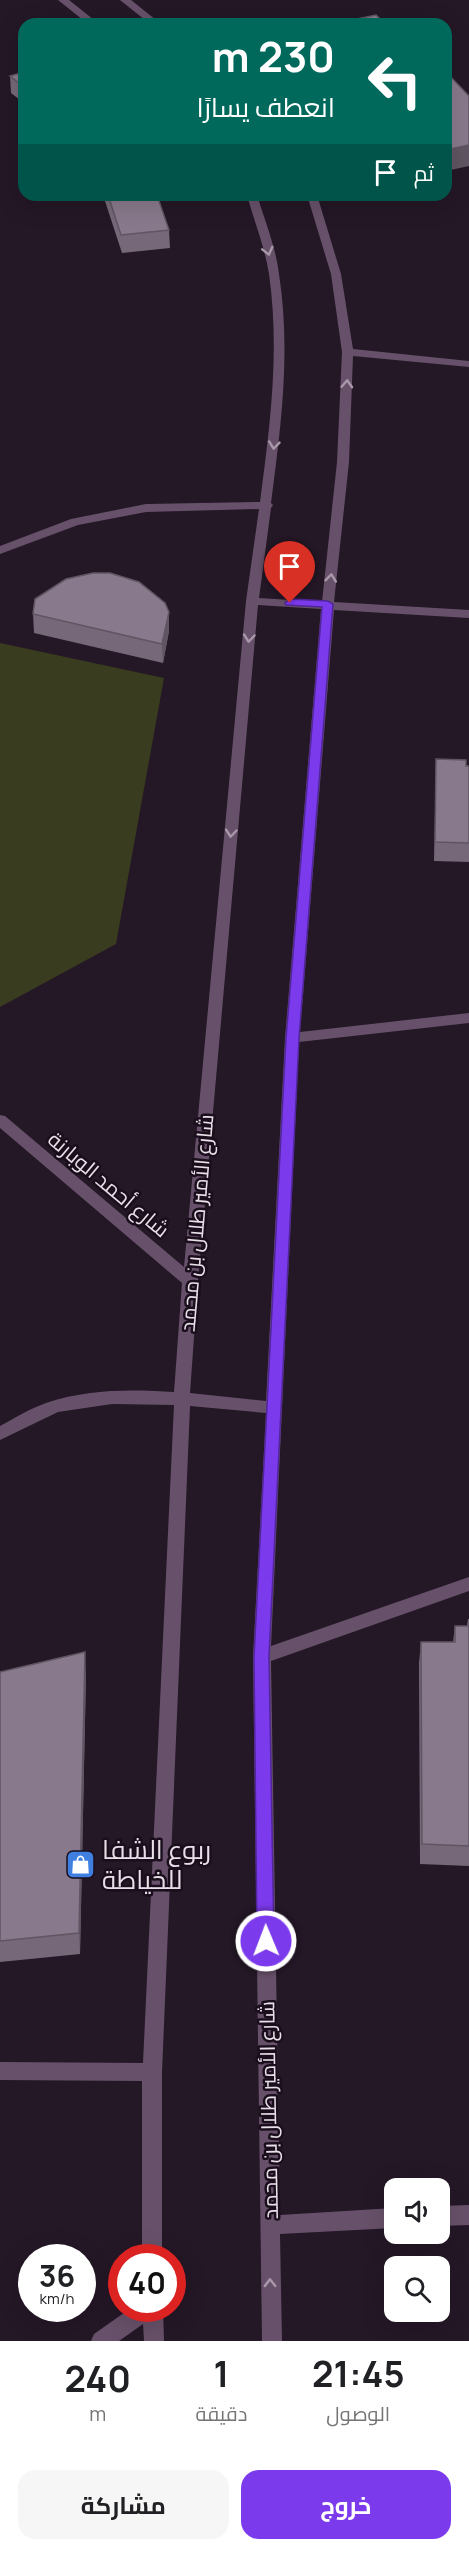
<!DOCTYPE html>
<html lang="ar">
<head>
<meta charset="utf-8">
<style>
  :root { --surface:#fff; --page:#f6f6f6; --text:#202124; --muted:#757577; --accent:#7c3aed }
  body { margin:0; font-family:Manrope,Cairo,sans-serif; background:var(--page); color:var(--text); direction:rtl; height:100vh; display:flex; flex-direction:column; font-size:22px; white-space:nowrap }
  * { box-sizing:border-box; margin:0 }
  p { font-size:20px; color:var(--muted) }
  .icon { flex:none; width:33px; height:33px; fill:none; stroke:currentColor; stroke-width:2; stroke-linecap:round; stroke-linejoin:round }
  .map { position:relative; height:2341px; overflow:hidden; direction:ltr }
  .drawer { display:flex; flex-direction:column; background:var(--surface); flex:1 }
  .drawer>* { flex:none }
  .banner { position:absolute; left:18px; top:18px; width:434px; height:183px; border-radius:18px; box-shadow:0 6px 24px #0002; direction:rtl; background:#00695c; color:#fff; overflow:hidden }
  .buttons { position:absolute; left:384px; top:2178px; display:grid; gap:12px }
  .buttons a { display:grid; place-items:center; width:66px; height:66px; border-radius:12px; background:var(--surface); box-shadow:0 6px 24px #0002; font-size:30px }
  .speed { position:absolute; left:18px; top:2244px; display:flex; gap:12px; font-size:30px; font-weight:700; text-align:center }
  .speed>* { display:grid; place-content:center; width:78px; height:78px; border-radius:50%; background:var(--surface); box-shadow:0 6px 24px #0002; line-height:1 }
  .speed small { font-size:15px; font-weight:400 }
  .speed .limit { border:9px solid #d22; background:#fff; color:#111 }
  .pin { position:absolute; display:grid; place-items:center; width:51px; height:51px; color:#fff; margin:-62px -26px; border-radius:50% 50% 50% 0; rotate:-45deg; box-shadow:0 0 6px #0007 }
  .pin .icon { rotate:45deg }
  .me { position:absolute; width:66px; margin:-33px; rotate:359deg; stroke-linejoin:round; filter:drop-shadow(0 0 4px #0008) }
  .turn { display:flex; align-items:center; gap:21px; height:126px; padding:0 18px; font-size:27px }
  .turn .icon { width:78px; height:78px; stroke-width:2.5 }
  .turn b { display:block; font-size:42px; line-height:51px }
  .then { display:flex; align-items:center; height:57px; padding:0 18px; background:#0003; gap:12px; font-size:22px }
  .eta { display:flex; justify-content:space-evenly; align-items:center; height:102px; text-align:center }
  .eta b { font-size:36px; font-weight:700; line-height:42px }
  .cta { display:flex; gap:12px; margin-top:auto; padding:12px 18px }
  .cta a { flex:1; height:69px; border-radius:18px; background:var(--accent); color:#fff; font-size:24px; font-weight:700; line-height:69px; text-align:center }
  .cta a+a { background:var(--page); color:var(--text) }
  .map>svg:first-child { display:block }
</style>
</head>
<body>
<div class="map">
<svg width="469" height="2341" viewBox="0 0 469 2341">
  <rect width="100%" height="100%" fill="#241726"/>
  <!-- green -->
  <path fill="#393c1f" d="M 0,643 L 164,678 L 116,944 L 0,1007 Z"/>
  <g fill="none" stroke-linecap="round" stroke-linejoin="round">
    <!-- minor -->
    <g fill="#67516a" fill-rule="evenodd">
      <path d="M 58,0 L 69,0 L 99,24 L 88,24 Z"/>
      <path d="M 120,0 L 131,0 L 161,24 L 150,24 Z"/>
      <path d="M 247,195 L 257,195 C 265,221 276,248 279,274 C 291,352 281,426 271,503 L 273,505 L 271,508 L 259,598 L 322,602 L 337,462 L 342,352 L 331,274 L 307,195 L 317,195 L 341,274 L 353,349 L 469,361 L 469,367 L 353,356 L 349,462 L 334,602 L 469,610 L 469,618 L 334,610 L 300,1032 L 469,1013 L 469,1023 L 299,1042 L 271,1646 L 469,1577 L 469,1591 L 271,1661 L 280,2215 L 394,2208 L 394,2228 L 280,2234 L 282,2341 L 262,2341 L 253,1657 L 266,1413 L 190,1406 L 162,2072 L 162,2258 L 142,2258 L 142,2081 L 0,2080 L 0,2062 L 143,2063 L 174,1405 L 112,1404 L 58,1412 L 0,1440 L 0,1426 C 15,1418 29,1409 46,1403 C 86,1389 132,1389 174,1392 L 182,1283 L 0,1128 L 0,1115 L 5,1116 L 184,1267 L 246,601 L 259,509 L 146,512 L 78,525 L 0,554 L 0,546 L 71,519 L 146,504 L 260,502 C 270,426 280,351 269,274 C 265,248 254,221 247,195 ZM 258,605 L 321,609 L 285,1038 L 266,1401 L 190,1393 L 198,1281 Z"/>
      <path d="M 469,2205 L 469,2225 L 440,2226 L 440,2206 Z"/>
      <path d="M 131,2308 L 163,2308 L 164,2341 L 144,2341 L 143,2324 L 119,2341 L 91,2341 L 94,2334 Z"/>
    </g>
  </g>
  <!-- wall -->
  <g fill="#766878">
    <path d="M 24,72 L 24,103 L 11,93 L 10,76 Z"/>
    <path d="M 103,195 L 157,195 L 169,230 L 170,248 L 122,253 Z"/>
    <path d="M 169,612 L 169,631 L 163,663 L 34,633 L 33,614 Z"/>
    <path d="M 436,759 L 469,766 L 469,862 L 434,861 Z"/>
    <path d="M 468,1619 L 469,1619 L 469,1866 L 420,1864 L 419,1663 L 421,1642 L 453,1642 L 455,1626 L 467,1626 Z"/>
    <path d="M 0,1672 L 86,1674 L 80,1954 L 0,1962 Z"/>
  </g>
  <!-- shaded-wall -->
  <g fill="#605562">
    <path d="M 469,145 L 469,166 L 446,171 L 446,150 Z"/>
    <path d="M 169,612 L 169,631 L 163,663 L 162,644 Z"/>
    <path d="M 85,1652 L 86,1674 L 80,1954 L 79,1933 Z"/>
  </g>
  <!-- building -->
  <g fill="#89798c" stroke="#605562" stroke-width="1.5">
    <path d="M 376,15 L 385,24 L 396,22 L 398,24 L 333,24 Z"/>
    <path d="M 24,72 L 24,87 L 10,76 Z"/>
    <path d="M 446,72 L 469,96 L 469,145 L 446,150 Z"/>
    <path d="M 108,195 L 157,195 L 169,230 L 121,235 Z"/>
    <path d="M 93,573 L 110,573 L 139,582 L 165,603 L 169,612 L 162,644 L 33,614 L 35,599 L 66,579 Z"/>
    <path d="M 436,759 L 466,760 L 466,766 L 469,766 L 469,843 L 435,842 Z"/>
    <path d="M 455,1626 L 469,1626 L 469,1846 L 422,1844 L 421,1642 L 455,1642 Z"/>
    <path d="M 85,1652 L 79,1933 L 0,1941 L 0,1672 Z"/>
  </g>
  <!-- one-way arrows -->
  <defs><path id="oneway-chevron" d="M-2-3.5L2.5 0L-2 3.5" fill="none" stroke-width="1.6" stroke-linecap="round" stroke-linejoin="round" transform="scale(1.5)"/></defs>
  <g stroke="#a898aa">
    <use href="#oneway-chevron" transform="translate(268 251) rotate(76)"/>
    <use href="#oneway-chevron" transform="translate(347 384) rotate(-87)"/>
    <use href="#oneway-chevron" transform="translate(274 445) rotate(96)"/>
    <use href="#oneway-chevron" transform="translate(331 578) rotate(-84)"/>
    <use href="#oneway-chevron" transform="translate(249 638) rotate(95)"/>
    <use href="#oneway-chevron" transform="translate(231 833) rotate(95)"/>
    <use href="#oneway-chevron" transform="translate(270 2283) rotate(-91)"/>
  </g>
  <!-- route -->
  <path fill="#7c3aed" stroke="#51269a" stroke-width="1.5" d="M 290,599 L 328,601 L 333,604 L 299,1038 L 269,1657 L 274,1941 L 272,1946 L 266,1949 L 259,1946 L 257,1941 L 254,1657 L 286,1038 L 322,607 L 286,605 L 285,603 Z"/>
  <!-- icons -->
  <defs>
    <symbol id="shop-square" viewBox="-11 -11 22 22"><rect x="-9" y="-9" width="18" height="18" rx="4" fill="#3f7fe0" stroke="#1a0e1c"/><path d="M-5-2.5h2.3a2.7 3.5 0 0 1 5.4 0H5L5.5 6h-11ZM-1.5-2.5h3a1.5 2.3 0 0 0-3 0Z" fill="#fff"/></symbol>
  </defs>
  <g fill-rule="evenodd">
    <use href="#shop-square" x="64" y="1848" width="33" height="33"/>
  </g>
  <g text-anchor="middle" dominant-baseline="central" stroke-width="5" stroke-linejoin="round" paint-order="stroke">
    <!-- street labels -->
    <g font-size="21" fill="#e8dfe9" stroke="#1a0e1c">
      <text transform="translate(109 1184) rotate(40)">شارع أحمد الوبارنة</text>
      <text transform="translate(196 1223) rotate(-85)">شارع الأمير طلال بن محمد</text>
      <text transform="translate(268 2110) rotate(-91)">شارع الأمير طلال بن محمد</text>
    </g>
    <!-- near-poi labels -->
    <g font-size="26" fill="#e8dfe9" stroke="#1a0e1c" text-anchor="start">
      <text x="102" y="1849">ربوع الشفا<tspan x="102" dy="30">للخياطة</tspan></text>
    </g>
  </g>
</svg>
<div class="buttons">
<a><svg class="icon" aria-label="sound" viewBox="0 0 24 24"><path d="M4 9h4l5-4v14l-5-4H4zM17 9q2 3 0 6"/></svg></a>
<a><svg class="icon" aria-label="search" viewBox="0 0 24 24"><circle cx="10" cy="10" r="6"/><path d="M15 15l6 6"/></svg></a>
</div>
<div class="speed"><div>36<small>km/h</small></div><div class="limit">40</div></div>
<div class="pin" style="left:290px;top:603px;background:#d93025"><svg class="icon" aria-label="arrive" viewBox="0 0 24 24"><path d="M6 21V4h12l-3 4 3 4H6"/></svg></div>
<svg class="me" style="left:266px;top:1941px" viewBox="-20 -20 40 40"><circle r="17" fill="#7c3aed" stroke="#fff" stroke-width="3"/><path d="M0-11L8 9 0 5-8 9z" fill="#fff"/></svg>
<div class="banner">
<div class="turn"><svg class="icon" aria-label="left" viewBox="0 0 24 24"><path d="M17 20v-9H6M10 6l-5 5 5 5"/></svg><div><b>230 m</b>انعطف يسارًا</div></div>
<div class="then">ثم<svg class="icon" aria-label="arrive" viewBox="0 0 24 24"><path d="M6 21V4h12l-3 4 3 4H6"/></svg></div>
</div>
</div>
<section class="drawer">
<div class="eta">
<div><b>21:45</b><p>الوصول</p></div>
<div><b>1</b><p>دقيقة</p></div>
<div><b>240</b><p>m</p></div>
</div>
<div class="cta"><a>خروج</a><a>مشاركة</a></div>
</section>
</body>
</html>
